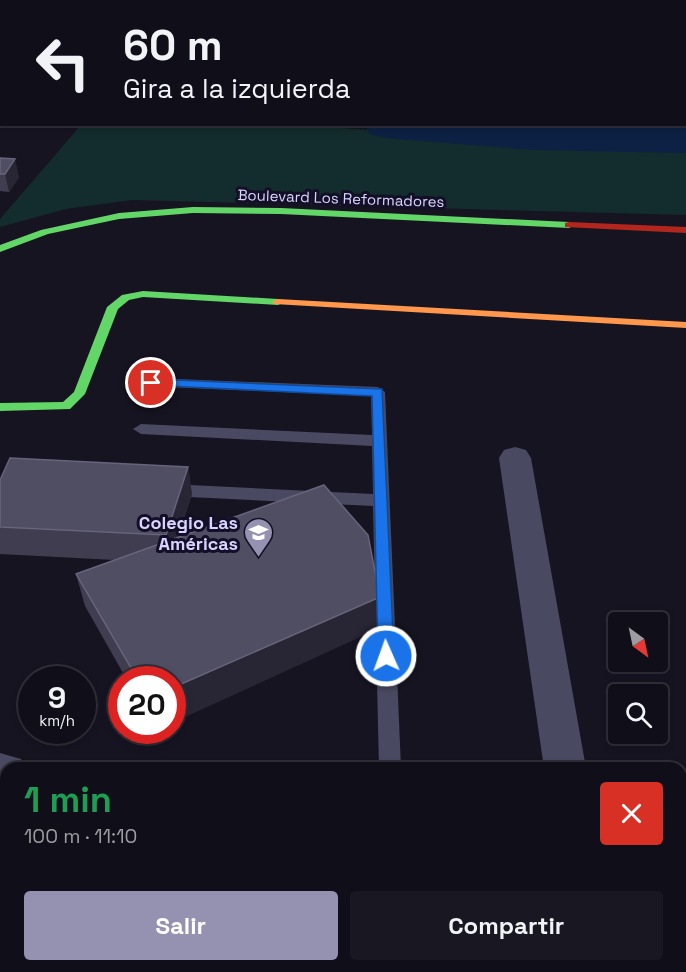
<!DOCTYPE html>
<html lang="es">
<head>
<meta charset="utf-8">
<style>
  :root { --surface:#100f19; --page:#191822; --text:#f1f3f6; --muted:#9c9ca2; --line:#302f38; --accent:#9591b1 }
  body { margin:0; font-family:"Space Grotesk",sans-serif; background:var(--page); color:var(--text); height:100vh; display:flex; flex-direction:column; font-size:22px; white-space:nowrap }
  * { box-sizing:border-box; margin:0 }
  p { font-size:20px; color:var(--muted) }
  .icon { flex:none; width:33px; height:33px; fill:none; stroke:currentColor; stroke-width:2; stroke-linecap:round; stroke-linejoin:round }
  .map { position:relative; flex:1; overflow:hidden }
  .drawer { position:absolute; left:0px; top:762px; width:687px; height:210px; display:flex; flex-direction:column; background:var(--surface); border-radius:18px 18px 0 0; box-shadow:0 3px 9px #0003,0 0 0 2px var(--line) }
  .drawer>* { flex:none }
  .guide { position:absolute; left:0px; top:0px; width:687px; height:126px; box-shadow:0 3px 9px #0003,0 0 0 2px var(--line); background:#100f19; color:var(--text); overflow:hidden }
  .needle { width:39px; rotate:147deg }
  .fabs { position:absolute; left:608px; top:612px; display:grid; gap:12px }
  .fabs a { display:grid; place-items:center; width:60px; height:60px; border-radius:6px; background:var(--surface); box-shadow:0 3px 9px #0003,0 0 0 2px var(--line); font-size:30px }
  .speed { position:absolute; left:18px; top:666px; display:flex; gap:12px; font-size:30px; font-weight:700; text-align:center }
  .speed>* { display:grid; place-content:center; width:78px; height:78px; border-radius:50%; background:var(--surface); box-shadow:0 3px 9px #0003,0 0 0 2px var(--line); line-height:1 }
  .speed small { font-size:15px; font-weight:400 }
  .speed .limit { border:9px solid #d22; background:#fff; color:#111 }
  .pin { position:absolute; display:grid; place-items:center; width:51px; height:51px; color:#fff; margin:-26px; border:3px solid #fff; border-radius:50%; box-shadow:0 2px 6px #0007 }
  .me { position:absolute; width:66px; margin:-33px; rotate:358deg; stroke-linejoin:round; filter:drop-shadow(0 0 4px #0008) }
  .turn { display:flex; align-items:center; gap:21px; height:126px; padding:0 24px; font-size:27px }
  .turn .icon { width:78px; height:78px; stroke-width:2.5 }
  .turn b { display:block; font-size:42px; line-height:51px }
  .round { display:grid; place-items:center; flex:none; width:63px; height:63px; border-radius:6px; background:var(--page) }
  .overview { display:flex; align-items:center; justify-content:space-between; height:102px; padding:0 24px }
  h1 { font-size:36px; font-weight:800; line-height:45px; color:#1e9e55 }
  .primary-button { display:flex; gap:12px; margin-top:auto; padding:12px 24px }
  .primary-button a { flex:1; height:69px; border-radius:6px; background:var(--accent); color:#fff; font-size:24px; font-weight:800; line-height:69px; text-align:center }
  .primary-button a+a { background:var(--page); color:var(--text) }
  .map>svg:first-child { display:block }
</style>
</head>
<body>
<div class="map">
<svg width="686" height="972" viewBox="0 0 686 972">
  <rect width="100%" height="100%" fill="#161421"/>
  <!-- green -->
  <path fill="#132c2d" d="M 81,125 L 296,125 L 686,151 L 686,215 L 132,200 L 66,209 L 0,227 L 0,219 Z"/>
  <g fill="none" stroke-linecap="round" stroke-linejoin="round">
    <!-- river -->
    <g fill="#0d2144" fill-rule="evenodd">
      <path d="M 0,61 L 2,62 L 2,88 L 0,87 Z"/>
      <path d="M 364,124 L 686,125 L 686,153 L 533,150 L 386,138 L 370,134 Z"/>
    </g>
    <!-- lane -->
    <g fill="#4a4962" fill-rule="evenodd">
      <path d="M 241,0 L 249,0 L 240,2 Z"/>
      <path d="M 359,0 L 367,0 L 358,2 Z"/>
      <path d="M 447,0 L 462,0 L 464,2 L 448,2 Z"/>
      <path d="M 632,0 L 641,0 L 631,2 Z"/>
      <rect x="0" y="117" width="2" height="6"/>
      <path d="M 151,378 L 378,387 L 385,392 L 401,768 L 379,768 L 373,506 L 169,496 L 163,494 L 161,490 L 163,486 L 169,484 L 373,494 L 372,446 L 141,434 L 133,429 L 141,424 L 372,435 L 371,396 L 146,386 L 144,383 Z"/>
      <path d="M 95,966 L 119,966 L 117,972 L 93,972 Z"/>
      <rect x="514" y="966" width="24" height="6"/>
    </g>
    <!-- street -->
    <g fill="#4a4962" fill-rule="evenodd">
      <path d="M 515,447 L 526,450 L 531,458 L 586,768 L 544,768 L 499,458 L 504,450 Z"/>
      <path d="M 0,753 L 21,759 L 25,768 L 6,768 L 6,791 L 0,791 Z"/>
      <path d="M 681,842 L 686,843 L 686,887 L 681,886 Z"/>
    </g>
    <!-- fast -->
    <g fill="#63d668" fill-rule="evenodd">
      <rect x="20" y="0" width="8" height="2"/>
      <path d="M 0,49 L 2,49 L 0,55 Z"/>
      <path d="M 193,207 L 281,208 L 569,222 L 574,225 L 569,228 L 281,214 L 193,213 L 119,219 L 48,234 L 0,252 L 0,245 L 41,230 L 119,213 Z"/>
      <path d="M 143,291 L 278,299 L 284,302 L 278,305 L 143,297 L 129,300 L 118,309 L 85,394 L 70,409 L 0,411 L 0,403 L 63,402 L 74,392 L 107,307 L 122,295 Z"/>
    </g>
    <!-- slow -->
    <path fill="#ff974d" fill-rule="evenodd" d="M 278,299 L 686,322 L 686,328 L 274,304 L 272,302 Z"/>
    <!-- jam -->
    <path fill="#b3261e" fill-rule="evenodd" d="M 569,222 L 686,227 L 686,233 L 565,227 L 565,223 Z"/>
  </g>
  <!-- wall -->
  <g fill="#403d50">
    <path d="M 0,158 L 19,177 L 9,192 L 0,191 Z"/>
    <path d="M 188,467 L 192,494 L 178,537 L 380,597 L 378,629 L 172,680 L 127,680 L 85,606 L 76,574 L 115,560 L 0,554 L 0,480 Z"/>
  </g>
  <!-- shaded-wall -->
  <g fill="#282635">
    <path d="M 15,159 L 19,177 L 9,192 L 5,174 Z"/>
    <path d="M 188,467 L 192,494 L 170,563 L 166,535 Z"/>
    <path d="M 380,597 L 378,629 L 172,723 L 172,688 Z"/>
  </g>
  <!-- building -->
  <g fill="#504e63" stroke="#66637b" stroke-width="1.5">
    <path d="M 0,158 L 15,159 L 5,174 L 0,174 Z"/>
    <path d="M 10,458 L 188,467 L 166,535 L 0,527 L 0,480 Z"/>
    <path d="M 324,485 L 368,535 L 380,597 L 172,688 L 172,680 L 138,680 L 76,574 Z"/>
  </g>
  <!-- route -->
  <path fill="#1a73e8" stroke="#114b97" stroke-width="1.5" d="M 151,379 L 382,389 L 394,656 L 392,661 L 386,663 L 381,661 L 378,656 L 372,396 L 147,385 L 147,380 Z"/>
  <!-- icons -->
  <defs>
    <symbol id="school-pin" viewBox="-11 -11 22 30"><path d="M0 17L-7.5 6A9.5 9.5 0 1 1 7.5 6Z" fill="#9591b1" stroke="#130f26"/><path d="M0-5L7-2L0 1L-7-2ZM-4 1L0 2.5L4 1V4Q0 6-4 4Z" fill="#fff"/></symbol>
  </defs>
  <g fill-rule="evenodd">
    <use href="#school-pin" x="242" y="516" width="33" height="45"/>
  </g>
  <g text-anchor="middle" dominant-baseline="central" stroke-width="6" stroke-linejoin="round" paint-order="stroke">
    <!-- far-street labels -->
    <g font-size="15" fill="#d9d4ff" stroke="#130f26">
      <text transform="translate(341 198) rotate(2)">Boulevard Los Reformadores</text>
    </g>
    <!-- poi labels -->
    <g font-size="18" font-weight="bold" fill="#d9d4ff" stroke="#130f26" text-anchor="end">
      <text x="238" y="522">Colegio Las<tspan x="238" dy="21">Américas</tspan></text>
    </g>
  </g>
</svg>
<div class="fabs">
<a><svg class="needle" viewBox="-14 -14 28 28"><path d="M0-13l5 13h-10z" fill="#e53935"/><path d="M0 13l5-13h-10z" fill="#9c9ca2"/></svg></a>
<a><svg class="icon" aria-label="search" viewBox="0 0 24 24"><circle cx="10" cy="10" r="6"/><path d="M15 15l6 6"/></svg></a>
</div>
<div class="speed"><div>9<small>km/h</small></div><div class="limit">20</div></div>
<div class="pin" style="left:151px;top:383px;background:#d93025"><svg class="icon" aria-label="arrive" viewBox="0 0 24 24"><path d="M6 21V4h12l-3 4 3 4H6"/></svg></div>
<svg class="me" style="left:386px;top:656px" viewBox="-20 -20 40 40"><circle r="17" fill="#1a73e8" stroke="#fff" stroke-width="3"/><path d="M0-11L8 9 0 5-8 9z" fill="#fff"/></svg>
<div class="guide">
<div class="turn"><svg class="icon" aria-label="left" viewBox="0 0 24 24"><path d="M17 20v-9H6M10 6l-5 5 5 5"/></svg><div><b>60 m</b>Gira a la izquierda</div></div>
</div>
<section class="drawer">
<div class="overview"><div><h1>1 min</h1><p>100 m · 11:10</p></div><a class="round" style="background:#d93025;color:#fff"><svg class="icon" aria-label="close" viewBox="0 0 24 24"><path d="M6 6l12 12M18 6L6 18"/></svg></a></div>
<div class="primary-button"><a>Salir</a><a>Compartir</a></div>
</section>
</div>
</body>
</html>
